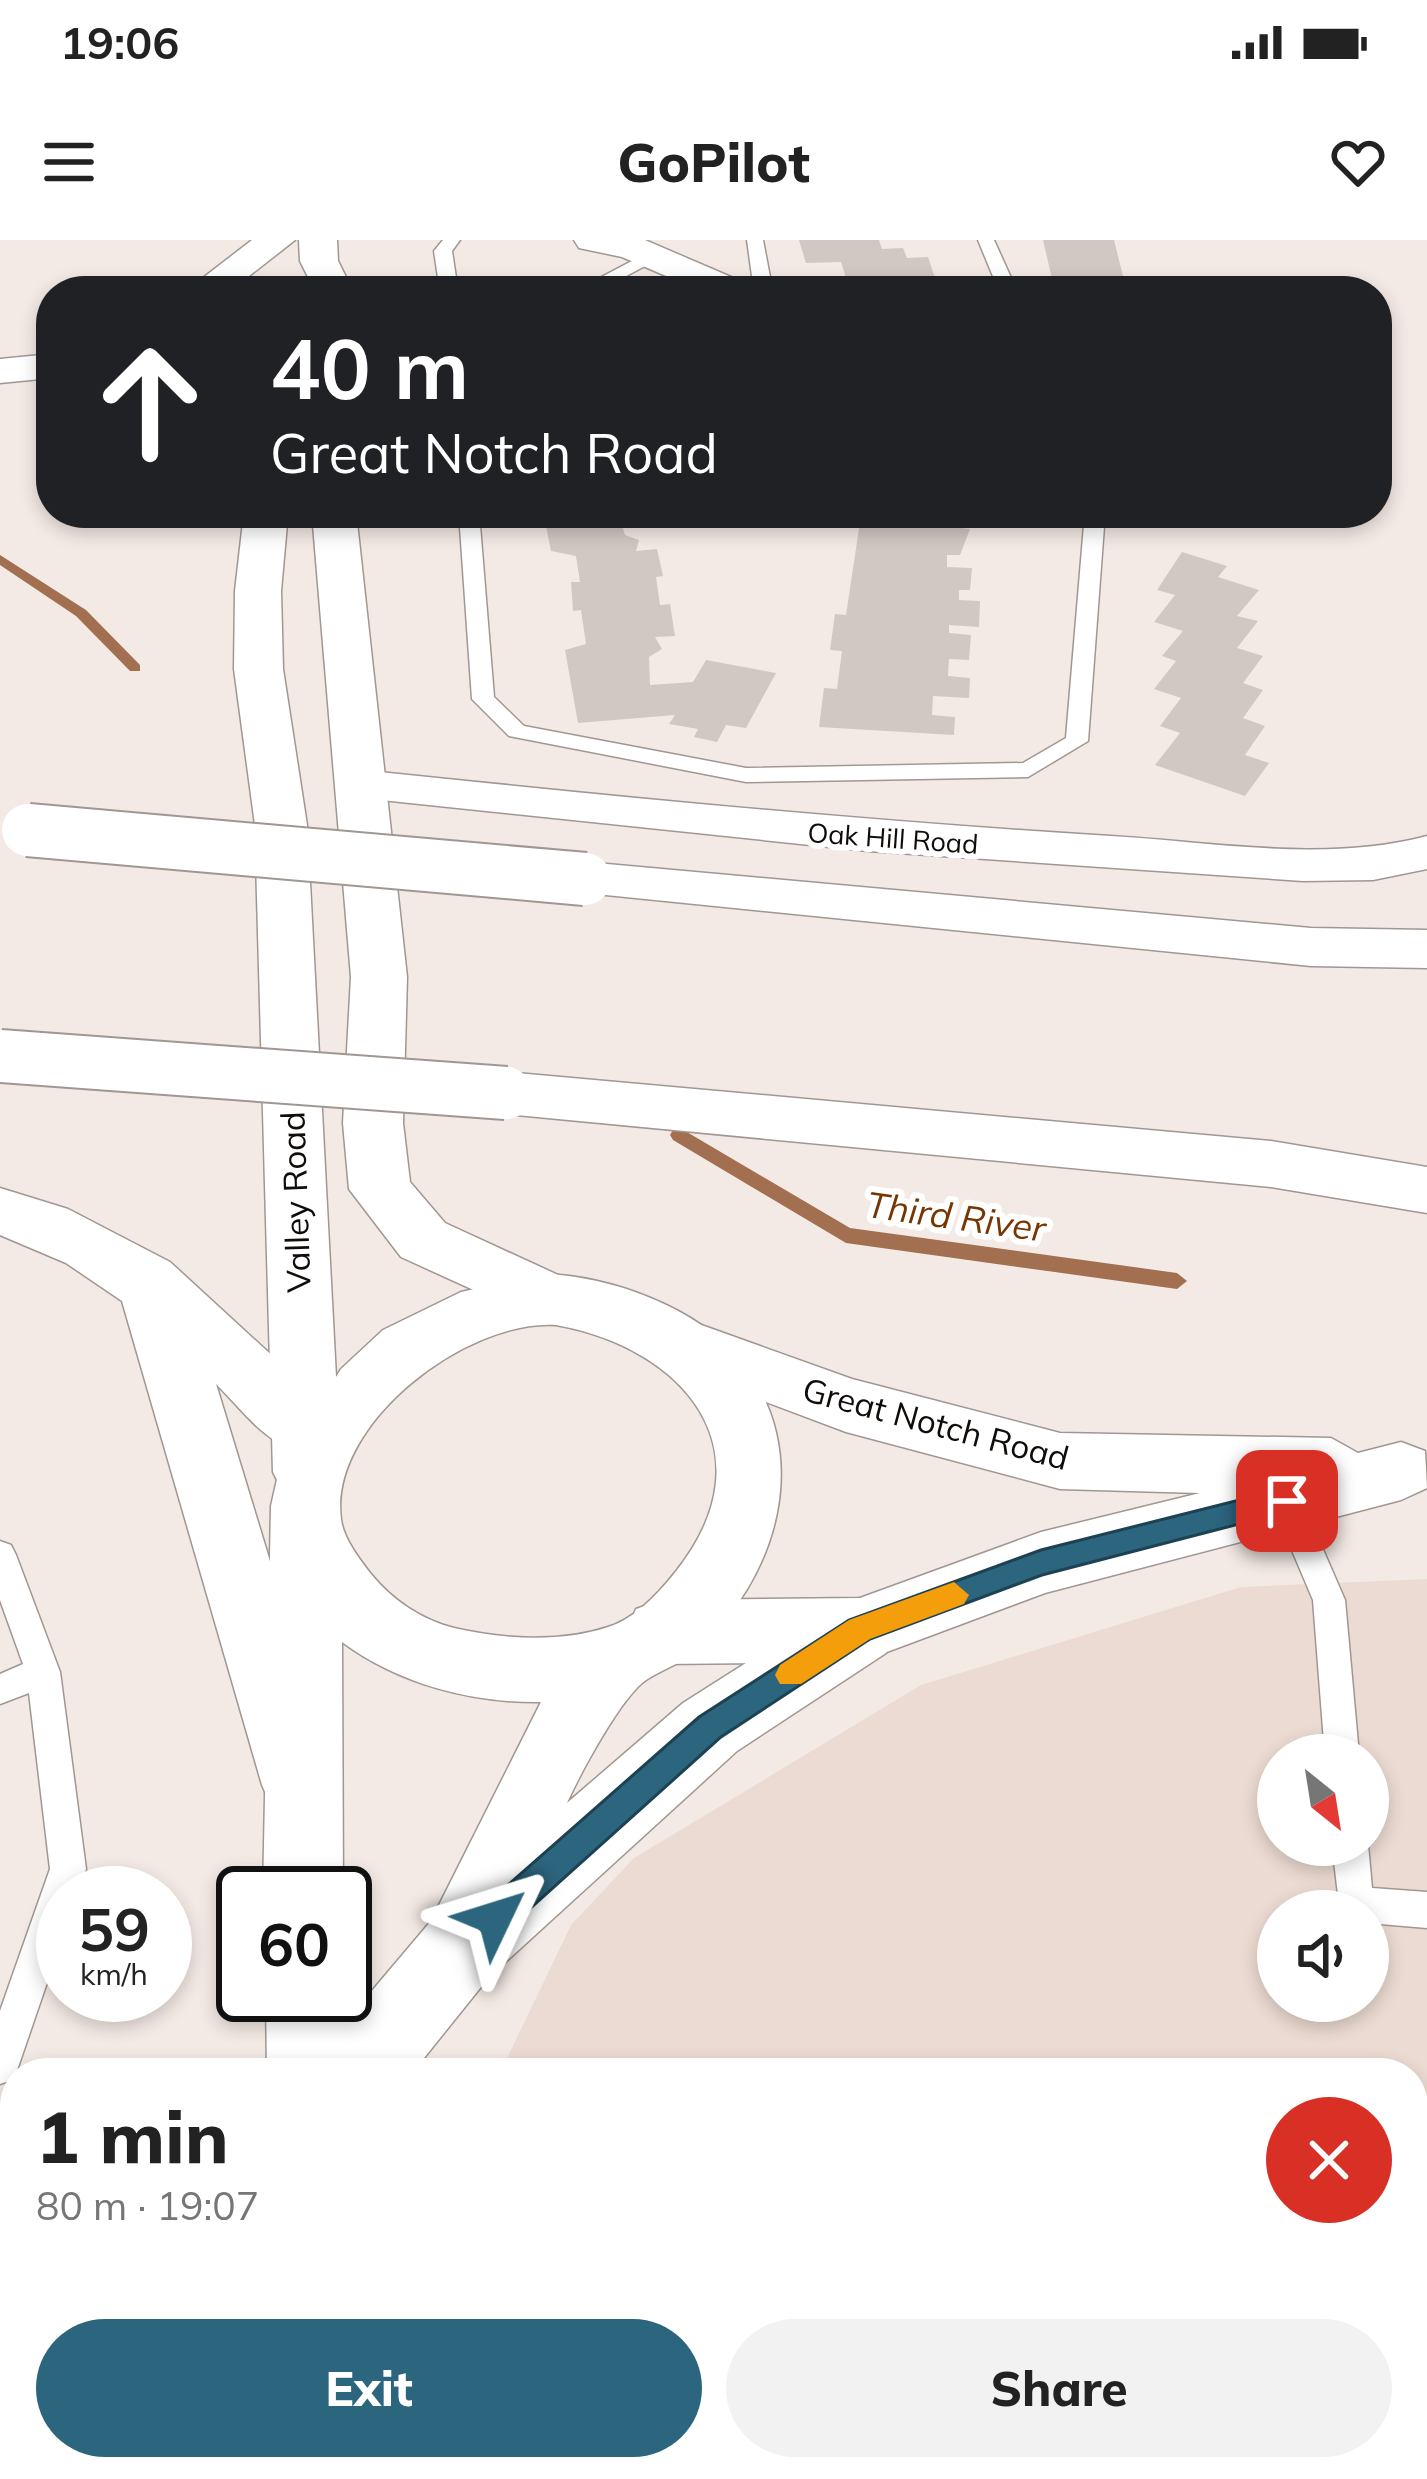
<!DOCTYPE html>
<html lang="en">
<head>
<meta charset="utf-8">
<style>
  :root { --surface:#fff; --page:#f2f2f2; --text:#222; --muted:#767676; --accent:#2c657e }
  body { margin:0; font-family:Mulish,sans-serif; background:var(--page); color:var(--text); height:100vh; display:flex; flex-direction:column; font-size:45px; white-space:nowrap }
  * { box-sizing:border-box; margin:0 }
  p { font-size:39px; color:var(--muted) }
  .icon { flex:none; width:66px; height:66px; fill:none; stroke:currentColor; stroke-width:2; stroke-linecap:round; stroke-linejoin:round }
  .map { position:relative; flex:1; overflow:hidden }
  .sheet { position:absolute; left:0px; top:1818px; width:1428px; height:423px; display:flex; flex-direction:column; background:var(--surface); border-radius:48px 48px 0 0; box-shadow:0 6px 18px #0003 }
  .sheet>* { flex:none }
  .banner { position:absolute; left:36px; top:36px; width:1356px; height:252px; border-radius:48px; box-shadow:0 6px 18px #0003; background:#202124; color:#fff; overflow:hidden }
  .needle { width:78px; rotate:150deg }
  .controls { position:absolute; left:1257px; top:1494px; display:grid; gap:24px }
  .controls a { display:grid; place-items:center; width:132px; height:132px; border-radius:50%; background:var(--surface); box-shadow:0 6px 18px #0003; font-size:60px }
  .speed { position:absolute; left:36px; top:1626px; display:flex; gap:24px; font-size:60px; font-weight:700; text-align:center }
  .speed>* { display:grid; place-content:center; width:156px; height:156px; border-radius:50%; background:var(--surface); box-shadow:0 6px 18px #0003; line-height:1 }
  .speed small { font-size:30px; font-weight:400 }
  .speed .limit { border:6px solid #111; border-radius:18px; background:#fff; color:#111 }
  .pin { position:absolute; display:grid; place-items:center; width:102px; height:102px; color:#fff; margin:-51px; border-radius:24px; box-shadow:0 6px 18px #0006 }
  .me { position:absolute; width:132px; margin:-66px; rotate:49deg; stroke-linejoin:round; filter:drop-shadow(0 0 9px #0008) }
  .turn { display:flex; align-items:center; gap:42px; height:252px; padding:0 36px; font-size:54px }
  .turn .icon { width:156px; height:156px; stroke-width:2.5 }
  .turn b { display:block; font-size:84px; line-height:102px }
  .round { display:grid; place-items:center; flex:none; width:126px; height:126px; border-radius:63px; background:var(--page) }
  .headline { display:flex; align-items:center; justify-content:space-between; height:204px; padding:0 36px }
  h1 { font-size:72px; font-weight:800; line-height:90px }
  .cta { display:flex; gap:24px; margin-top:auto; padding:24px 36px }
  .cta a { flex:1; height:138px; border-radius:72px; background:var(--accent); color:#fff; font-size:48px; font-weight:800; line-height:138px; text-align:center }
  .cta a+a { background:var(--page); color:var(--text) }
  .status { display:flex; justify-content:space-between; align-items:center; height:84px; padding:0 60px; background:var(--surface); direction:ltr }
  .status svg { height:33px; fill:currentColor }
  header { display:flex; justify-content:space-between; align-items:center; height:156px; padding:0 36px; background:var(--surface); font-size:54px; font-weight:800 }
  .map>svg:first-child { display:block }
</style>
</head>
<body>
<div class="status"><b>19:06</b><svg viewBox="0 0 49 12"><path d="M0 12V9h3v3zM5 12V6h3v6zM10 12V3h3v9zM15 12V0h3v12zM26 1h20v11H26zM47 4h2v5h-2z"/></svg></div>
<header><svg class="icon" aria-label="menu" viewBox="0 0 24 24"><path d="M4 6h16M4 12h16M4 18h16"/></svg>GoPilot<svg class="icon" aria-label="heart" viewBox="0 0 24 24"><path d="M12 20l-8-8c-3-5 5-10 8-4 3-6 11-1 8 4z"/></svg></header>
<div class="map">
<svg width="1427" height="2239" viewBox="0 0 1427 2239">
  <rect width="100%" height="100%" fill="#f4eae5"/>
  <!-- built -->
  <path fill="#ecdbd2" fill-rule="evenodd" d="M 1427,1339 L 1427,2239 L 398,2239 L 403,2226 L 1413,2226 L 1413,1833 L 500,1833 L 571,1685 L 634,1618 L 921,1445 L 1241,1347 ZM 1278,1515 L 1368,1515 L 1368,1605 L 1278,1605 ZM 1278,1671 L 1368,1671 L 1368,1761 L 1278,1761 Z"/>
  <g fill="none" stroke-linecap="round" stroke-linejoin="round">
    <!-- stream -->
    <g fill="#a36f51" fill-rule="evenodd">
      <path d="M 0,315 L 86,370 L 140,425 L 140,431 L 130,431 L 76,376 L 0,325 Z"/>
      <path d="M 680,888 L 850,988 L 1177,1033 L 1187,1041 L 1177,1049 L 846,1003 L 673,900 L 670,895 L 673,890 Z"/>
    </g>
  </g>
  <!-- building -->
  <g fill="#d2c8c3">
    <path d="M 799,0 L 879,0 L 882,9 L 903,8 L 907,18 L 928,17 L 936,41 L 848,45 L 841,22 L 806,23 Z"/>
    <path d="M 1043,0 L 1114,0 L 1123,36 L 1134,36 L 1140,51 L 1067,51 L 1062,39 L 1052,39 Z"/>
    <path d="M 900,273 L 946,273 L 946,280 L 961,281 L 961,288 L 970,289 L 960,315 L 947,315 L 947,327 L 972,328 L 970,350 L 959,350 L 959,360 L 980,361 L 979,387 L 949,385 L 949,393 L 971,395 L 969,420 L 949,419 L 948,436 L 970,438 L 969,458 L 933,456 L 932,475 L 955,477 L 954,495 L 819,487 L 824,448 L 837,449 L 842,411 L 830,410 L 835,374 L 846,375 L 861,275 L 899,277 Z"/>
    <path d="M 621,281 L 625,295 L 639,300 L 636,311 L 657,309 L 663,336 L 656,337 L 660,365 L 670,364 L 675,396 L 655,397 L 662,409 L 649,417 L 650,445 L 693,442 L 706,420 L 776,433 L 746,488 L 726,485 L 717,502 L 694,497 L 698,489 L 669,484 L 675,475 L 578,483 L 565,410 L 586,404 L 581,370 L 573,371 L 571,342 L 580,342 L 576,316 L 551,311 L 546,286 Z"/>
    <path d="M 1182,312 L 1227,326 L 1218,337 L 1259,350 L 1237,376 L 1258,381 L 1237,408 L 1263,416 L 1243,443 L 1263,450 L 1243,478 L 1265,486 L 1245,515 L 1269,523 L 1245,556 L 1155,525 L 1180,493 L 1160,486 L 1181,458 L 1154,449 L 1176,421 L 1162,416 L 1183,391 L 1154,382 L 1175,355 L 1157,350 Z"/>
  </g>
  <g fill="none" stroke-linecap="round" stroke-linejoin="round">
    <defs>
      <g id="service">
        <path d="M 443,0 L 460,0 L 452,11 L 458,51 L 440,51 L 434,11 Z"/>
        <path d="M 747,0 L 763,0 L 770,37 L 757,51 L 738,51 L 752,36 Z"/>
        <path d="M 978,0 L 994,0 L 1017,51 L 999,51 Z"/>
        <path d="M 647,13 L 662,17 L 598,51 L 575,51 Z"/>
        <path d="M 459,273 L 479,273 L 494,457 L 524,486 L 746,528 L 1023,523 L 1066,498 L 1085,273 L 1105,273 L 1088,501 L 1028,537 L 746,542 L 509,496 L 472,459 Z"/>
        <path d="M 1287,1248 L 1298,1252 L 1345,1360 L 1359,1515 L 1325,1515 L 1313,1360 L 1271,1261 L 1276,1252 Z"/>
        <path d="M 0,1301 L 11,1305 L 16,1315 L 60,1432 L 86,1629 L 78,1653 L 63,1653 L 63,1696 L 14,1839 L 0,1844 L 0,1771 L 50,1629 L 29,1453 L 0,1464 L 0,1434 L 23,1424 L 0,1360 Z"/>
        <path d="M 1332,1605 L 1368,1605 L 1372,1648 L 1427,1652 L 1427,1688 L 1368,1683 L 1368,1671 L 1340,1671 Z"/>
        <path d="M 0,1972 L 15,1975 L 15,2077 L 0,2085 Z"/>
        <path d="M 1413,2145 L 1427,2146 L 1427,2188 L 1413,2187 Z"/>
        <path d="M 502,2226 L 544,2226 L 543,2239 L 499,2239 Z"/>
        <path d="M 796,2226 L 838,2226 L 839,2239 L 795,2239 Z"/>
        <path d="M 1050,2226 L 1092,2226 L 1093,2239 L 1049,2239 Z"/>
        <path d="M 1309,2226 L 1351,2226 L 1354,2239 L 1310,2239 Z"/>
      </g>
      <g id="minor">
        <path d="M 574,0 L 645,0 L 745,43 L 750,51 L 701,51 L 622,17 L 579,8 Z"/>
        <path d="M 360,530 C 610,556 860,581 1111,596 C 1214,602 1326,623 1427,596 L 1427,629 L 1373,640 L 1303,641 L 868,611 L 343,556 L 336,545 L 343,534 Z"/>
      </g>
      <path id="tertiary" d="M 693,1082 L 852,1139 L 1060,1193 L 1331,1198 L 1358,1213 L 1401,1202 L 1425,1211 L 1427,1248 L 1401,1260 L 1045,1353 L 860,1422 L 662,1424 L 636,1415 L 626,1392 L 636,1369 L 662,1360 L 860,1358 L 1041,1292 L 1200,1253 L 1060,1249 L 846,1192 L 670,1126 L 660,1108 L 670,1090 Z"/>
      <g id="secondary">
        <path d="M 299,0 L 337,0 L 338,21 L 353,51 L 315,51 L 300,21 Z"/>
        <path d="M 244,273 L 288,273 L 281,351 L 283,429 L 307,585 L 341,1232 L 331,1252 L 307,1261 L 283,1252 L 273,1232 L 255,585 L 234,429 L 235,351 Z"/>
        <path d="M 312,273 L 356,273 L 407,737 L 403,883 L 410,942 L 445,983 L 569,1040 L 578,1058 L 569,1076 L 546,1083 L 401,1017 L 349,949 L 343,883 L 351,737 Z"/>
      </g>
      <g id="primary">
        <path d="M 543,1034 C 610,1036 697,1067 740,1120 C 815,1212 779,1339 693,1413 C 678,1425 661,1430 646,1440 C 621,1457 580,1534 567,1563 L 683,1463 L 834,1367 L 860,1358 L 886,1367 L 896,1390 L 886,1413 L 737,1511 L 489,1737 L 412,1833 L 267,1833 L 266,1755 L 345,1755 L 345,1747 L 349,1778 L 431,1681 L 541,1462 C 471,1463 399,1444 342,1402 L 343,1653 L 263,1653 L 271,1266 L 280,1226 L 341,1129 L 383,1090 L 461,1052 ZM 556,1085 C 684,1108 771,1210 677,1330 C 660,1352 635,1379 608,1387 C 561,1403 502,1399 454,1388 C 422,1380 392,1360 371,1334 C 360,1320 343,1298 341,1279 C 328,1184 467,1079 556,1085 Z"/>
        <path d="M 160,2226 L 254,2226 L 250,2239 L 156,2239 Z"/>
      </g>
      <g id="trunk">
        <path d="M 252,0 L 295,0 L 230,51 L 186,51 Z"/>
        <path d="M 51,114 L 51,138 L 0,143 L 0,119 Z"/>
        <path d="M 585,622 L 1311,688 L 1427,690 L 1427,728 L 1311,726 L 566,651 L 558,639 L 566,627 Z"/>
        <path d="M 506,832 L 1271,901 L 1427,927 L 1427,973 L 1271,947 L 506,874 L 485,868 L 476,853 L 485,838 Z"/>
        <path d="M 0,948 L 68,969 L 170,1022 L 328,1167 L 338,1187 L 328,1207 C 278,1224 249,1176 216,1144 L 338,1545 L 327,1570 L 300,1581 L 273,1570 L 262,1545 L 122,1061 L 66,1023 L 0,995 Z"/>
      </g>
    </defs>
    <!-- service casing -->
    <use href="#service" stroke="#a09792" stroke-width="3"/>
    <!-- minor casing -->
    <use href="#minor" stroke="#a09792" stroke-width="3"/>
    <!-- tertiary casing -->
    <use href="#tertiary" stroke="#a09792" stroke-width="3"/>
    <!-- secondary casing -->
    <use href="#secondary" stroke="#a09792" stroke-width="3"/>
    <!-- primary casing -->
    <use href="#primary" stroke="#a09792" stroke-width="3"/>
    <!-- trunk casing -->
    <use href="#trunk" stroke="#a09792" stroke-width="3"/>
    <!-- service -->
    <use href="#service" fill="#fff" fill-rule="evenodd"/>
    <!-- minor -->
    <use href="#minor" fill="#fff" fill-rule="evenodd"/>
    <!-- tertiary -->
    <use href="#tertiary" fill="#fff" fill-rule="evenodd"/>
    <!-- secondary -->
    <use href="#secondary" fill="#fff" fill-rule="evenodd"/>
    <!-- primary -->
    <use href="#primary" fill="#fff" fill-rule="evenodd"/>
    <!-- trunk -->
    <use href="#trunk" fill="#fff" fill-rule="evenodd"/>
    <defs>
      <g id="trunk-bridge">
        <path d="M 28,590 L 585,639"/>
        <path d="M 0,816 L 506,853"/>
      </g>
    </defs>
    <!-- trunk-bridge casing -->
    <use href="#trunk-bridge" stroke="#a09792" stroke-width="56" stroke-linecap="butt"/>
    <!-- trunk-bridge -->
    <use href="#trunk-bridge" stroke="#fff" stroke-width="52"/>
  </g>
  <!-- route -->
  <path fill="#2c657e" stroke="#1d4252" stroke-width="3" d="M 1287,1248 L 1301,1261 L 1297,1269 L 1042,1335 L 870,1399 L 721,1497 L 506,1690 L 495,1694 L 483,1690 L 478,1678 L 483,1667 L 699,1477 L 849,1380 L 1041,1310 Z"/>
  <!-- slow -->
  <path fill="#f59e0b" d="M 954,1342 L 969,1355 L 964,1364 L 870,1399 L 801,1444 L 780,1444 L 775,1435 L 780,1425 L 849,1380 Z"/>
  <g text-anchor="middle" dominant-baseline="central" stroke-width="12" stroke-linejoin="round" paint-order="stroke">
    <!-- far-street labels -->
    <g font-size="27" fill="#0f0c0a" stroke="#fff">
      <text transform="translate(893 598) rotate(4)">Oak Hill Road</text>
    </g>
    <!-- street labels -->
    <g font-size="33" fill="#0f0c0a" stroke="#fff">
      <text transform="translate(295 962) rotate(-92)">Valley Road</text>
      <text transform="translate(936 1183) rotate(15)">Great Notch Road</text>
    </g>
    <!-- water labels -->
    <g font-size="36" font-style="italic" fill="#773504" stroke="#fff">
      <text transform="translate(956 976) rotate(8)">Third River</text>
    </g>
  </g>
</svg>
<div class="controls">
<a><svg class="needle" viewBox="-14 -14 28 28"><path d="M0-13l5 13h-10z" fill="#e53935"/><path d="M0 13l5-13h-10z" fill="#767676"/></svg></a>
<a><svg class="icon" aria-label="sound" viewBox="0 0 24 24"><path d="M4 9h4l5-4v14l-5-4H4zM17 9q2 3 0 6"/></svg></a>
</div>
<div class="speed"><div>59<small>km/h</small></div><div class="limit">60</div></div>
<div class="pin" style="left:1287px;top:1261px;background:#d93025"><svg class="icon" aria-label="arrive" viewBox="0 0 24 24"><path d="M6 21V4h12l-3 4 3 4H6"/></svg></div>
<svg class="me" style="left:495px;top:1678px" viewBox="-20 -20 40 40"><path d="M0-17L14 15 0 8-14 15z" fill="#2c657e" stroke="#fff" stroke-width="4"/></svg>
<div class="banner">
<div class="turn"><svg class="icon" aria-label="ahead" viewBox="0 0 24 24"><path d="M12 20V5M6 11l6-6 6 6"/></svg><div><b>40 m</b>Great Notch Road</div></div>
</div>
<section class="sheet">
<div class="headline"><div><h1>1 min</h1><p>80 m · 19:07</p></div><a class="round" style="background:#d93025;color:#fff"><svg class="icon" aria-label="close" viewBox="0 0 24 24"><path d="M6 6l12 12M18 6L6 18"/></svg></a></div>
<div class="cta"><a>Exit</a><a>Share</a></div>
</section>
</div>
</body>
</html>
